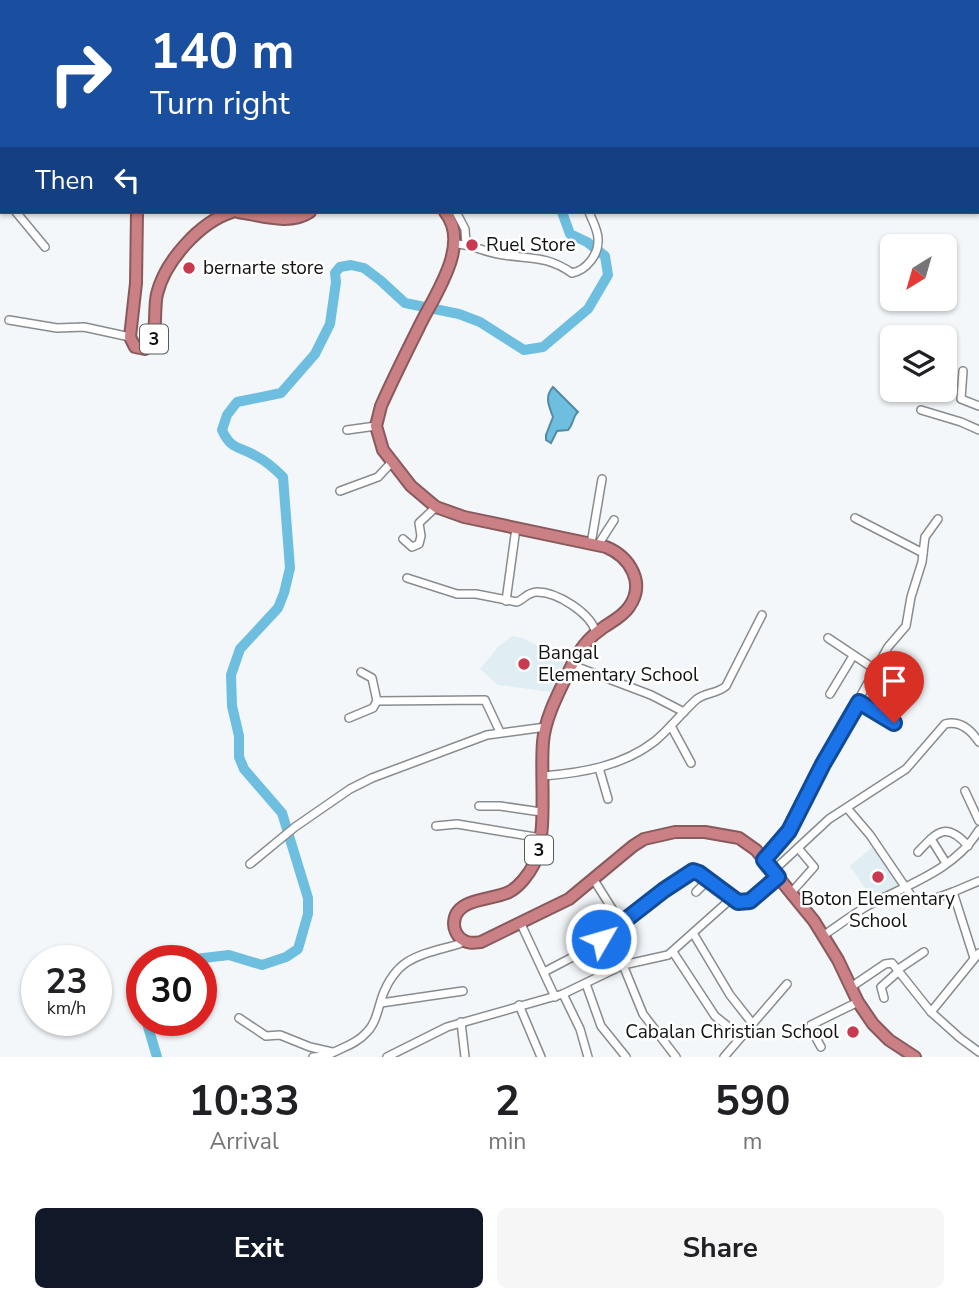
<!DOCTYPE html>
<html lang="en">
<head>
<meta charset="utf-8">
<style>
  :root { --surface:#fff; --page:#f6f6f6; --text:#202124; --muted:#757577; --accent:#111827 }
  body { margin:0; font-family:"Nunito Sans",sans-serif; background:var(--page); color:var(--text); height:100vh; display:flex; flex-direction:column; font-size:26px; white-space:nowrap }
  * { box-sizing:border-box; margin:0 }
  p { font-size:23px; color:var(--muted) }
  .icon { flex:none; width:38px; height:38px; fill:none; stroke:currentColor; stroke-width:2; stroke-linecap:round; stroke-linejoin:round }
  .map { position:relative; height:1057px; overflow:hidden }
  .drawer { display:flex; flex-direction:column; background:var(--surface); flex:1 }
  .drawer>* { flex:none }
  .guide { position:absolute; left:0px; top:0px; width:980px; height:214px; box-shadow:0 2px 5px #0004; background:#1a4fa0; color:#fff; overflow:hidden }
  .needle { width:46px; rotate:217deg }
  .buttons { position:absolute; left:880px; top:234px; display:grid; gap:14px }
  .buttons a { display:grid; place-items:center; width:77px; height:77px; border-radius:10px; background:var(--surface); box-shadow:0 2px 5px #0004; font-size:35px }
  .speed { position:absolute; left:21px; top:945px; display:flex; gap:14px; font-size:35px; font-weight:700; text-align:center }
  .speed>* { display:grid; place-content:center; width:91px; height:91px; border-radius:50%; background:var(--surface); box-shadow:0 2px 5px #0004; line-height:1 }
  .speed small { font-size:18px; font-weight:400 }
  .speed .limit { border:10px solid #d22; background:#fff; color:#111 }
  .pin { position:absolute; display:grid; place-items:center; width:60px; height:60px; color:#fff; margin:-72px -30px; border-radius:50% 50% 50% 0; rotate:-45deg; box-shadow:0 0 7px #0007 }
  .pin .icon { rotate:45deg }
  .me { position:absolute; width:77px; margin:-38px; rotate:52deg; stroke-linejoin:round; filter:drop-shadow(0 0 5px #0008) }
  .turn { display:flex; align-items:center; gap:24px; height:147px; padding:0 35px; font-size:32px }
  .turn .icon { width:91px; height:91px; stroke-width:2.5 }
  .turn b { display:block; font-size:49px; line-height:60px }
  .then { display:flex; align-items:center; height:66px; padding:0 35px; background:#0003; gap:14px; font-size:26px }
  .eta { display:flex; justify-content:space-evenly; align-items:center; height:119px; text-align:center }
  .eta b { font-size:42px; font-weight:700; line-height:49px }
  .action { display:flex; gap:14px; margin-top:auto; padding:14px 35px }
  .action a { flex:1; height:80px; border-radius:10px; background:var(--accent); color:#fff; font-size:28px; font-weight:700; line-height:80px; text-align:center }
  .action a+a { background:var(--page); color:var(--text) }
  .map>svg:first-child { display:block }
</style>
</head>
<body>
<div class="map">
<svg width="979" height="1057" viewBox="0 0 979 1057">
  <rect width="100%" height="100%" fill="#f3f7f9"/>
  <!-- built -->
  <g fill="#e0edf2">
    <path d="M 512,636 L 522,638 L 568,660 L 551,692 L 498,685 L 480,669 L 498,647 Z"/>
    <path d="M 876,844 L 906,887 L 875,903 L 850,866 Z"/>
  </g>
  <!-- water -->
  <path fill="#6ebedf" stroke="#528ba2" stroke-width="2" d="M 553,387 L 578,412 C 572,417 574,424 568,430 L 557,431 L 551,443 L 546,440 L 546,435 L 553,417 C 549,406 544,397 553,387 Z"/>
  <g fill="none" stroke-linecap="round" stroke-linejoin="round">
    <!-- river -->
    <g stroke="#6ebedf" stroke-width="10">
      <path d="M 621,2 L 621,0"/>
      <path d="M 178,961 L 229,955 L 262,965 L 286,957 L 298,949 L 308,914 L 308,898 L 282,813 L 244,769 L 239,757 L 239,736 L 232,706 L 231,675 L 240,649 L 278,608 L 284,593 L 290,568 L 283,477 C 275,469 266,461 256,456 C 239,446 231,450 222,430 L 227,415 L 237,402 L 281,393 L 315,354 L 330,324 L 336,282 L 335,273 L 340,267 L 351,265 L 364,268 L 380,280 L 405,303 L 459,314 L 480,322 L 524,350 L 543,347 L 588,309 L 608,275 L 605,256 L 587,242 L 570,234 L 562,212"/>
      <path d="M 142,992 L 142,999"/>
      <path d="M 146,1020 L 157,1057"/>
    </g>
    <defs>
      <g id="minor">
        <path d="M 353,0 L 355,2"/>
        <path d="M 402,0 L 403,2"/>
        <path d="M 699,0 L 699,2"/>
        <path d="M 603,2 L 605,0"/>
        <path d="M 978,76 L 979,76"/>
        <path d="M 0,90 L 2,90"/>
        <path d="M 0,200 L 2,200"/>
        <path d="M 16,212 L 45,247"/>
        <path d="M 456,212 L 465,229 L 466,244"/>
        <path d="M 454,244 C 471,244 482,251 498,254 C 529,260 544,254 572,273 C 587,270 599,254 598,239 C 598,230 592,220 589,212"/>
        <path d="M 9,320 L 57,328 L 84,327 L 130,337"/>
        <path d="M 963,371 L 961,399 L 979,406"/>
        <path d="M 921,410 L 961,422 L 979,430"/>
        <path d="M 347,430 L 376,426"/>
        <path d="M 340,491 L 378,477 L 391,463"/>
        <path d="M 855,518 L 923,553"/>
        <path d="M 403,539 L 412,547 L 419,544 L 421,536 L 419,523 L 436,507"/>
        <path d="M 591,544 L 602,479"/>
        <path d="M 598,545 L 614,520"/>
        <path d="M 407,578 L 457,594 L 476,594 L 517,602 C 524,599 528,592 537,592 C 557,592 591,613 596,633"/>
        <path d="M 506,601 L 516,528"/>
        <path d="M 828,638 L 876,670"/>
        <path d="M 572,665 L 651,695 L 684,712"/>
        <path d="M 361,672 L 372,678 L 377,701"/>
        <path d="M 830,694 L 853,656"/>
        <path d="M 859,702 L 894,723"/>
        <path d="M 349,718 L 373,708 L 377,701 L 485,700 L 500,732"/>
        <path d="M 671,726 L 691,763"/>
        <path d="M 599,768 L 608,799"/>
        <path d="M 543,776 C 582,773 623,766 655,741 C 670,729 682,712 697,699 C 706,692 717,694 726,686 L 762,615"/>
        <path d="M 965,791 L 979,821"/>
        <path d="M 479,806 L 500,806 L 541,812"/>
        <path d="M 847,808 L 870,835 L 912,897 L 925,902 L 953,892"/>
        <path d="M 436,826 L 457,824 L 541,838"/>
        <path d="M 931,839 L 946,863"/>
        <path d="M 918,852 C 937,832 946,821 968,846"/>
        <path d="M 764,860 L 789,831 L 823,763 L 888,647 L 906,626 L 911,597 L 922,562 L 925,537 L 938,519"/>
        <path d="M 250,864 L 295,827 L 350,789 L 372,778 L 487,735 L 546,727"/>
        <path d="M 773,871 L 829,819 L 906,769 L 945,724 C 960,720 971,730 979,742"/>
        <path d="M 594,880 L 621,923"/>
        <path d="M 696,892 L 708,880"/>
        <path d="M 791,893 L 814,867 L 798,848"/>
        <path d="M 521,924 L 555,997"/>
        <path d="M 693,933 L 730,995 L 752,1023"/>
        <path d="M 824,935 C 839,925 853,914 869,905 C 907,885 956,869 979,830"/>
        <path d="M 673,952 L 715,1016 L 740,1036"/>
        <path d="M 974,958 L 953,892 L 979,881"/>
        <path d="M 623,965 L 643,1014 L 676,1057"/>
        <path d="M 897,970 L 924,952"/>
        <path d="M 544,972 L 590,948 L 664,890 L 693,871 L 699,873 C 709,880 735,905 747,902 C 758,899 770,884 778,877"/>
        <path d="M 586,984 L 601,1026 L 626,1057"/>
        <path d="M 851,987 L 885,964 L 892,963 L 931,1012 L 960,1038 L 979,1052"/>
        <path d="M 563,994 L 580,1029 L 588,1057"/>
        <path d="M 884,998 L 881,987 L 899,971"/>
        <path d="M 381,1003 L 463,991"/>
        <path d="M 519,1005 L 541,1057"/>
        <path d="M 931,1012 L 979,953"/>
        <path d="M 239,1018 L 266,1036 L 280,1035 L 310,1047 L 332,1052"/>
        <path d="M 461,1022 L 465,1057"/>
        <path d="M 821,1047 L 811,1029 L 811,1025 L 858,1002"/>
        <path d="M 313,1057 L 325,1056"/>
        <path d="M 325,1057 C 339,1048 356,1045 367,1032 C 376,1023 378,1009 382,997 C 397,956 421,955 459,944 L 463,940"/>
        <path d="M 387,1057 L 447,1027 L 563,994 L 623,965 L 668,955 L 732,898"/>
        <path d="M 724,1057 L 787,984"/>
      </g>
      <g id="highway">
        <path d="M 34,2 L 35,0"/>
        <path d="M 137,212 L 136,283 L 130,337 L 135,347 L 145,349 C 159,341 153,310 157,294 C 165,261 200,222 232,212"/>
        <path d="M 238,212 C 260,215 290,226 310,212"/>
        <path d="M 445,212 C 472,245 433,297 419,327 C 406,353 393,379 381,406 L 376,426 L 383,450 L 411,486 L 436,507 L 464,517 L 606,547 C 630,557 646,583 629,607 C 623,616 613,621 604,627 C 589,637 578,651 571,667 C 560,690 545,717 543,742 C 540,776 548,835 534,864 C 529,874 519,887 509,892 C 492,901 454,897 454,924 C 454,929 457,935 460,938 C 467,944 473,943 481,942 L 569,899 L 633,846 L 644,839 L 675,832 L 705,832 L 739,838 L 756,850 L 814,921 L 838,960 L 858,1002 L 873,1024 L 889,1040 L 915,1057"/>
      </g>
    </defs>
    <!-- minor casing -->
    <use href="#minor" stroke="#888c8e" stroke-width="10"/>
    <!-- highway casing -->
    <use href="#highway" stroke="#895a5c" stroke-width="14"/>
    <!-- minor -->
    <use href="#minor" stroke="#fff" stroke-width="7"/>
    <!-- highway -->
    <use href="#highway" stroke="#ca8084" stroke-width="10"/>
  </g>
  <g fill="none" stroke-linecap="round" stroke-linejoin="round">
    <defs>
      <path id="route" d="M 601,939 L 664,890 L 693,871 L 699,873 L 738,902 L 750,901 L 778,877 L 764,860 L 789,831 L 823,764 L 859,702 L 894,723"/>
    </defs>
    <!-- route casing -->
    <use href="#route" stroke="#114b97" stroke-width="18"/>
    <!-- route -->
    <use href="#route" stroke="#1a73e8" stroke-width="12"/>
  </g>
  <!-- markers -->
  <g fill="#c9394f" stroke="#fff" stroke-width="2.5">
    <circle cx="472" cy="245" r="7"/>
    <circle cx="189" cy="268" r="7"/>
    <circle cx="524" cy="664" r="7"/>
    <circle cx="878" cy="877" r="7"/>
    <circle cx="853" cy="1032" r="7"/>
  </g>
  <g text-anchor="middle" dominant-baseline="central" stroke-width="5" stroke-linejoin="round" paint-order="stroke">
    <!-- shield labels -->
    <g fill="#fff" stroke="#585a5a" stroke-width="2">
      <rect x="140" y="324.5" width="28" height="29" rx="5"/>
      <rect x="525" y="835.5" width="28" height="29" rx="5"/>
    </g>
    <g font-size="18" font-weight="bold" fill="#111313">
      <text x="154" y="339">3</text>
      <text x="539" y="850">3</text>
    </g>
    <!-- poi labels -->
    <g font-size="19" fill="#111313" stroke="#fff" text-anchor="start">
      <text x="486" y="245">Ruel Store</text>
      <text x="203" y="268">bernarte store</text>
      <text x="538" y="653">Bangal<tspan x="538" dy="22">Elementary School</tspan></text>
      <text x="878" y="899" text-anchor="middle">Boton Elementary<tspan x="878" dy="22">School</tspan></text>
      <text x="839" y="1032" text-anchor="end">Cabalan Christian School</text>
    </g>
  </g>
</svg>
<div class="buttons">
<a><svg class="needle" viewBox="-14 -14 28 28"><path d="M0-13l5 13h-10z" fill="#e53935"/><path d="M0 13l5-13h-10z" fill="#757577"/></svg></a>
<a><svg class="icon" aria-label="layers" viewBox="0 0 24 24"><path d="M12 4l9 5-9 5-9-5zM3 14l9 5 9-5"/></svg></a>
</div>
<div class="speed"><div>23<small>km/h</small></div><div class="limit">30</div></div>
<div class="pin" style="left:894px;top:723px;background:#d93025"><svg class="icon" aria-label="arrive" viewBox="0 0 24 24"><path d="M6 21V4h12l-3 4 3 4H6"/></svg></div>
<svg class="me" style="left:601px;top:939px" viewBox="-20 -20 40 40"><circle r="17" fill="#1a73e8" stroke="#fff" stroke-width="3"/><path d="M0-11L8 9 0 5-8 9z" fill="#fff"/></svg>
<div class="guide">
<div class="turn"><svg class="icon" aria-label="right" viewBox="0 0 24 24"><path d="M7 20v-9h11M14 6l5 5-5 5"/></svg><div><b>140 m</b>Turn right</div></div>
<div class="then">Then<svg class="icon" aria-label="left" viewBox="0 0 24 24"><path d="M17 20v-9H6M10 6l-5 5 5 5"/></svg></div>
</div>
</div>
<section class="drawer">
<div class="eta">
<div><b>10:33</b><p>Arrival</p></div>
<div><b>2</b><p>min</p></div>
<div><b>590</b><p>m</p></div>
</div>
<div class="action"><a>Exit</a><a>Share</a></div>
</section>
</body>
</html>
